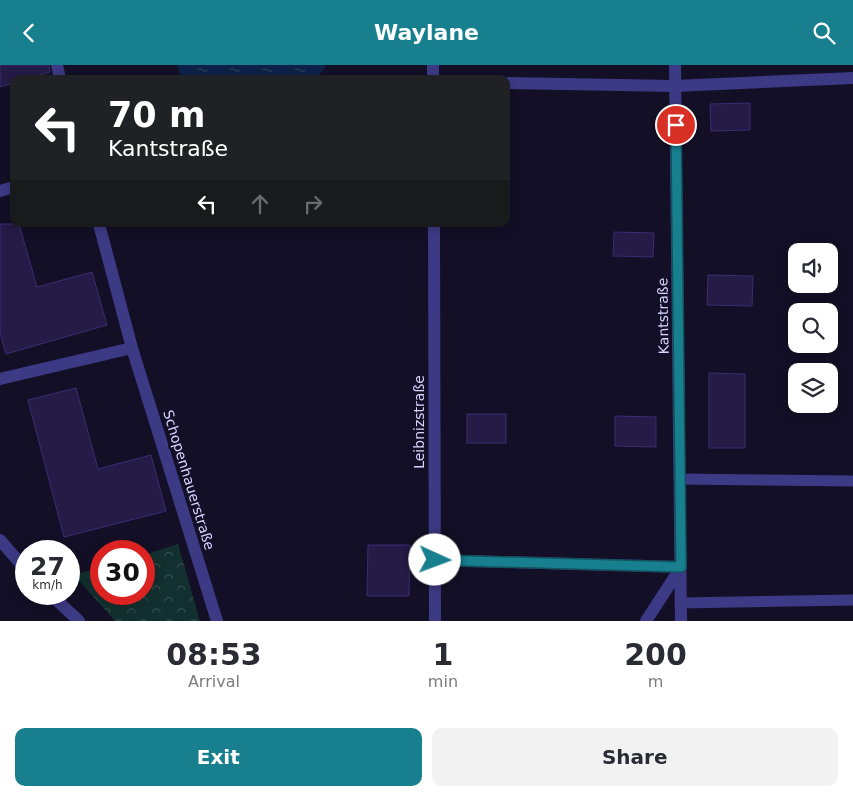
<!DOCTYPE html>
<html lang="en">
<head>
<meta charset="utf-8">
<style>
  :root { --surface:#fff; --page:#f2f2f3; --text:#2b2b33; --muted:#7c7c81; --accent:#187f8f }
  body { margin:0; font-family:"DejaVu Sans",sans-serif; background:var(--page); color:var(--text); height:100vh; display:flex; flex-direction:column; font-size:19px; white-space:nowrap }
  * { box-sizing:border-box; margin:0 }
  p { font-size:16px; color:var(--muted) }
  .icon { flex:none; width:28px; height:28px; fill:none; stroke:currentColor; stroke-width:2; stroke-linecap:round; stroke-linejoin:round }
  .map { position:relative; height:556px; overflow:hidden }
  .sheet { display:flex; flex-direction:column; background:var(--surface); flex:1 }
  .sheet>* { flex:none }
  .top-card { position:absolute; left:10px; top:10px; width:500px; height:152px; border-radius:10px; box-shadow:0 2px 12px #0003; background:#202124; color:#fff; overflow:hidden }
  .tools { position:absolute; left:788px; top:178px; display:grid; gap:10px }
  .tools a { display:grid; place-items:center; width:50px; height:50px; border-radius:10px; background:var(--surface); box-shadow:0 2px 12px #0003; font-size:25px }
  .speed { position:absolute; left:15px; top:475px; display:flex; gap:10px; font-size:25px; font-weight:700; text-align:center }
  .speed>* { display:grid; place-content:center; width:65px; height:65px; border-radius:50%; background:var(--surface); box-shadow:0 2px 12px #0003; line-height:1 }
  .speed small { font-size:12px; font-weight:400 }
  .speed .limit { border:8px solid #d22; background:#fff; color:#111 }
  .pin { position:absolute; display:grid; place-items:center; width:42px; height:42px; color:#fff; margin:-21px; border:2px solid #fff; border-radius:50%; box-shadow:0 1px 5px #0007 }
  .me { position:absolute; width:55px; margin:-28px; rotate:92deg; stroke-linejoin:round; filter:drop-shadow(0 0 4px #0008) }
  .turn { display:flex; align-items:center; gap:18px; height:105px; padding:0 15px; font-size:22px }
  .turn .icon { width:65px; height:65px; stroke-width:2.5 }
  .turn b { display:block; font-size:35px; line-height:42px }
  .lanes { display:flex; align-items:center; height:48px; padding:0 15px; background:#0003; justify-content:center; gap:25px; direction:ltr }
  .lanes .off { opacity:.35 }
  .eta { display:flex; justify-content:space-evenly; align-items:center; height:85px; text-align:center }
  .eta b { font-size:30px; font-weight:800; line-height:35px }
  .cta { display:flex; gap:10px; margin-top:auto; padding:10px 15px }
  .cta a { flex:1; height:58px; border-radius:10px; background:var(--accent); color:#fff; font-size:20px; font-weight:800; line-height:58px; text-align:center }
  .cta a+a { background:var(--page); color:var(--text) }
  header { display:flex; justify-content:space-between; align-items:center; height:65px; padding:0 15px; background:var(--accent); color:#fff; font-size:22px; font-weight:800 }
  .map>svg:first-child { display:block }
</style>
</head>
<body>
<header><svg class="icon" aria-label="back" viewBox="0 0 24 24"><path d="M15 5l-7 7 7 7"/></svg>Waylane<svg class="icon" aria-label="search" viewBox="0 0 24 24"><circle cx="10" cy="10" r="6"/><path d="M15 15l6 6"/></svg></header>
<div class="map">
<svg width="853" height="556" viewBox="0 0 853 556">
  <defs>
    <pattern id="forest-crowns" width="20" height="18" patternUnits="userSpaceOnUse" patternTransform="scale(1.25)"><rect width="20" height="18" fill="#12302f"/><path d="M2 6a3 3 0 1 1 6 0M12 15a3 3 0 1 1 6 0" fill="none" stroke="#344d4e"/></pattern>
    <pattern id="water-ripples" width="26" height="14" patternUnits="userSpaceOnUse" patternTransform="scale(1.25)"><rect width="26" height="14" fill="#0c2248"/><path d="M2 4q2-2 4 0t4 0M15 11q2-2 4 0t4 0" fill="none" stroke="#2f4163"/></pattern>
  </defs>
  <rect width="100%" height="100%" fill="#130f26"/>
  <!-- forest -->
  <path fill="url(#forest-crowns)" d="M 178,479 L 200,556 L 115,556 L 74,510 L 101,502 L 101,529 L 144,529 L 144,490 Z"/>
  <!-- water -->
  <path fill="url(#water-ripples)" d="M 177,0 L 325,0 L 325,3 L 316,14 L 181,14 Z"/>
  <!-- building -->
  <g fill="#241b47" stroke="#3b2d73">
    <path d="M 0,0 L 49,0 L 50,7 L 27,14 L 14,14 L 14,18 L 0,22 Z"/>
    <path d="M 750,38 L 750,65 L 711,66 L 710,39 Z"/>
    <path d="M 0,159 L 19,159 L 37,222 L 92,207 L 107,260 L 6,289 L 0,268 Z"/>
    <path d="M 614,167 L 654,168 L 653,192 L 613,191 Z"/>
    <path d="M 708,210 L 753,211 L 752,241 L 707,240 Z"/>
    <path d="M 709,308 L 745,309 L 745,383 L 709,383 Z"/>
    <path d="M 76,323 L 98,404 L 151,390 L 166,446 L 64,472 L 28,335 Z"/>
    <rect x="467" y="349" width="39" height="29"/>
    <path d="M 615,351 L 656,352 L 656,382 L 615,381 Z"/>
    <path d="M 368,480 L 410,480 L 409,531 L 367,531 Z"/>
  </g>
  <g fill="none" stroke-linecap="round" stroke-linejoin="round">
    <!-- service -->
    <g stroke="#3d3a85" stroke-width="11">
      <path d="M 679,414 L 853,416"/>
      <path d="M 680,538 L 853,535"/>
    </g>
    <!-- minor -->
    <g stroke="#3d3a85" stroke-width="12">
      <path d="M 57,0 L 60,14"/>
      <path d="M 675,0 L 681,556"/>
      <path d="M 433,14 L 433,0"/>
      <path d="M 506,18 L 675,21 L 853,13"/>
      <path d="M 0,126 L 14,122"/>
      <path d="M 99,159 L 132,283 L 217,556"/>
      <path d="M 434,159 L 435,556"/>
      <path d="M 0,314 L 132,283"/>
      <path d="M 0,475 L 26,505"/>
      <path d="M 435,495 L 681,502"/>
      <path d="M 50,529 L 79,556"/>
      <path d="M 646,556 L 681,502"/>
    </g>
  </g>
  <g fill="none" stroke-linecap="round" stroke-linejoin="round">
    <defs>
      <path id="route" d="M 435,495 L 681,502 L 676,60"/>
    </defs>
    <!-- route casing -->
    <use href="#route" stroke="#10535d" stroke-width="12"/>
    <!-- route -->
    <use href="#route" stroke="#187f8f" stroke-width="9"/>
  </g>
  <g text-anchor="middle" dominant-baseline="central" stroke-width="5" stroke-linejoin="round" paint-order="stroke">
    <!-- street labels -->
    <g font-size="14" fill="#d9d4ff" stroke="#130f26">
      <text transform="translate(663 251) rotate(-91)">Kantstraße</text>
      <text transform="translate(419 357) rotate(-90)">Leibnizstraße</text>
      <text transform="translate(189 415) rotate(73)">Schopenhauerstraße</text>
    </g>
  </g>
</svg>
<div class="tools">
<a><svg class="icon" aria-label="sound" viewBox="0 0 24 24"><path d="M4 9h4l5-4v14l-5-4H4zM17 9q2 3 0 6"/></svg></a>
<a><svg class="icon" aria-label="search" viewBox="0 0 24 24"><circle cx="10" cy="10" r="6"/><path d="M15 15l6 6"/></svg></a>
<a><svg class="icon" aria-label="layers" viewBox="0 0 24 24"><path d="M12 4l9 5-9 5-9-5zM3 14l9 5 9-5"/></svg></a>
</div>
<div class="speed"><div>27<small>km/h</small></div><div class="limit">30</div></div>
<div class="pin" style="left:676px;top:60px;background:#d93025"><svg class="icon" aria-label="arrive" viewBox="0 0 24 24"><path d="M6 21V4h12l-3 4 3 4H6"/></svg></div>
<svg class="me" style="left:435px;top:495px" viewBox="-20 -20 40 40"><circle r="19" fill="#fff"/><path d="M0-13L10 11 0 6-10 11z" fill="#187f8f"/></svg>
<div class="top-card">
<div class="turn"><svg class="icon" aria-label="left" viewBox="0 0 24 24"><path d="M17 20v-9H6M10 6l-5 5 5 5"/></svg><div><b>70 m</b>Kantstraße</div></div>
<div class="lanes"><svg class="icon" aria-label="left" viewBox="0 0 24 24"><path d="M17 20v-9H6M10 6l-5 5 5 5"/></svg><svg class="icon off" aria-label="ahead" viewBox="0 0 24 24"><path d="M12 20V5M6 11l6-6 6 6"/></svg><svg class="icon off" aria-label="right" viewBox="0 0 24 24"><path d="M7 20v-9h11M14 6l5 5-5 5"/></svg></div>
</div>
</div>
<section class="sheet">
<div class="eta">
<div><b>08:53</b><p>Arrival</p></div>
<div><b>1</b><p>min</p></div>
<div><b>200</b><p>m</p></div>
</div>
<div class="cta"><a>Exit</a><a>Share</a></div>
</section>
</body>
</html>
